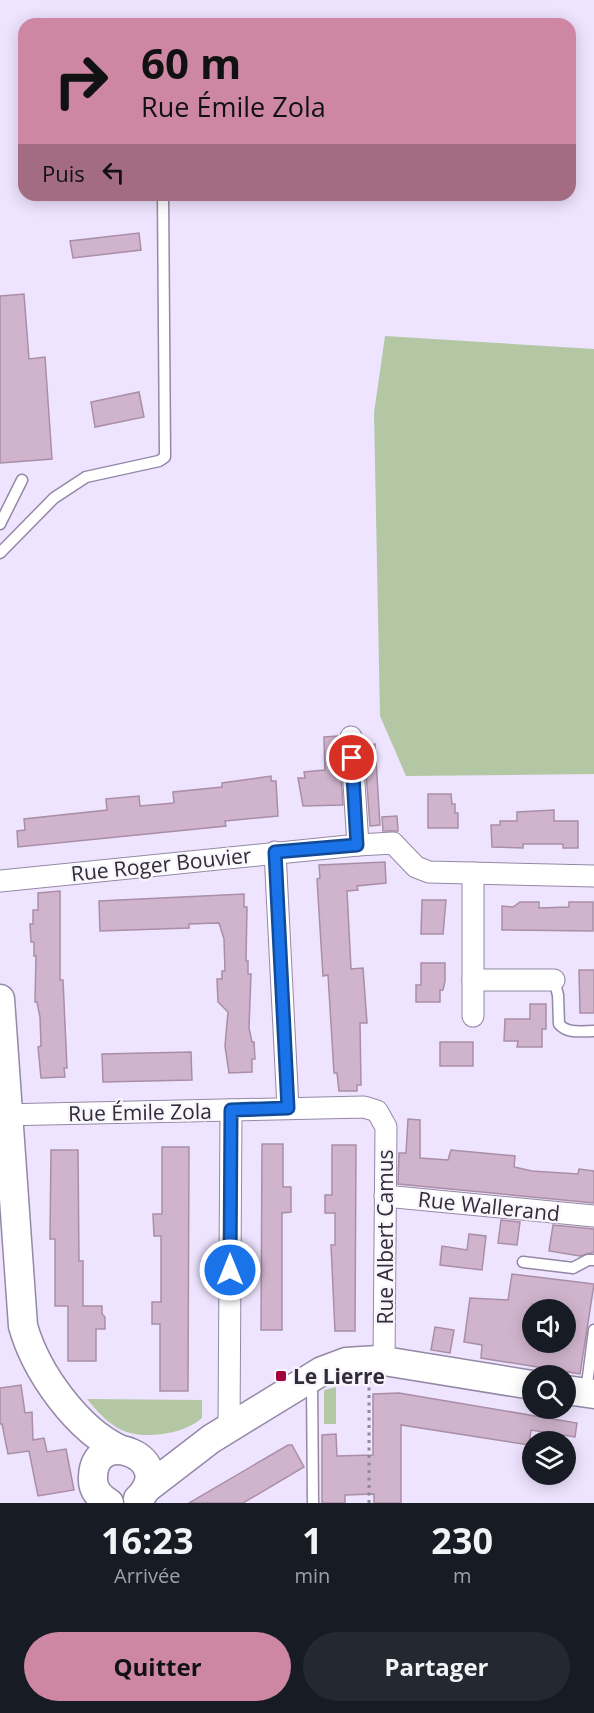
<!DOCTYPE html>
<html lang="fr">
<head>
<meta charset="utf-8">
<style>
  :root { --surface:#171b24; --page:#242831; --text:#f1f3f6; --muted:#9ea1a6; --accent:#cd87a3 }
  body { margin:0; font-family:"Open Sans",sans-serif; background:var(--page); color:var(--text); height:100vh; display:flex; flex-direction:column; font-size:22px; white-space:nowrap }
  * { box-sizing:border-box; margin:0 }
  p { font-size:20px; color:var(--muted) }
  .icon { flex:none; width:33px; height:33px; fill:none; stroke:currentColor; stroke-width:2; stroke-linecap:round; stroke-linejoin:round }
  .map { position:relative; height:1503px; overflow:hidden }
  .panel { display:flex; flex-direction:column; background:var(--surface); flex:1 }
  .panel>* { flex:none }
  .top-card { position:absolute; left:18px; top:18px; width:558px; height:183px; border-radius:18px; box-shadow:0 3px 15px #0003; background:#cd87a3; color:#111; overflow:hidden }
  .controls { position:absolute; left:522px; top:1299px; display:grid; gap:12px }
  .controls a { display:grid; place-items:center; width:54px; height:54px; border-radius:50%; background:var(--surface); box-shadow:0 3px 15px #0003; font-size:30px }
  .pin { position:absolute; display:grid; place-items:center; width:51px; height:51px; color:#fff; margin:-26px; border:3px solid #fff; border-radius:50%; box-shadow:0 2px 6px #0007 }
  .me { position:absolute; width:66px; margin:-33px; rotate:0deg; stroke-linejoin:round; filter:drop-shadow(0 0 4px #0008) }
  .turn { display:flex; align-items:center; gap:21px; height:126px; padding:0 24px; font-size:27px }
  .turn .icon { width:78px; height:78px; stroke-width:2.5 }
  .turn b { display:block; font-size:42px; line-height:51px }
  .then { display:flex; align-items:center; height:57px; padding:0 24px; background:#0003; gap:12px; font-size:22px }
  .eta { display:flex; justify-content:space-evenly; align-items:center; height:102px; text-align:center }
  .eta b { font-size:36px; font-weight:700; line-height:42px }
  .action { display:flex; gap:12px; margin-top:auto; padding:12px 24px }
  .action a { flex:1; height:69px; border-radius:36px; background:var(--accent); color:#111; font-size:24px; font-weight:700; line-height:69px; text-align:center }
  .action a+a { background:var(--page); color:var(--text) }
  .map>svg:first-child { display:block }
</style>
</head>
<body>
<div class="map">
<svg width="594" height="1503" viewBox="0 0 594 1503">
  <rect width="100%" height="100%" fill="#efe4ff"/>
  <!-- green -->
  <g fill="#b3c7a5">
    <path d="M 385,336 L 594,349 L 594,774 L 406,776 L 380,716 L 374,413 Z"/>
    <path d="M 336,1387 L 336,1424 L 324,1424 L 324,1390 Z"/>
    <path d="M 87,1399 L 202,1400 L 202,1418 C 192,1427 176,1432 163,1434 C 125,1439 110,1427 87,1399 Z"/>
  </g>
  <!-- building -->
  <g fill="#d0b4cd" stroke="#a98ea6" stroke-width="1.5" fill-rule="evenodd">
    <path d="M 139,233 L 141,250 L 73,258 L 70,241 Z"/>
    <path d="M 24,294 L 29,359 L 45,357 L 52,459 L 0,463 L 0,296 Z"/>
    <path d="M 139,392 L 144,417 L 95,427 L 91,402 Z"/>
    <path d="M 338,736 L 343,805 L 303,806 L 298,778 L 305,778 L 304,772 L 325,770 L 324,737 Z"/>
    <path d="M 375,744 L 380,825 L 370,826 L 364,745 Z"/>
    <path d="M 271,776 L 271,781 L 276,781 L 278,816 L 225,821 L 226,826 L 18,847 L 17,831 L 25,830 L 24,819 L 107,810 L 106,799 L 139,796 L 140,806 L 174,803 L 173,792 L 222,787 L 222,783 Z"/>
    <path d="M 428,794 L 451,794 L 452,804 L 455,804 L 455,813 L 458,813 L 458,828 L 428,828 Z"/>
    <path d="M 554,810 L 554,821 L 578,821 L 578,848 L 563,848 L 563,844 L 523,844 L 523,848 L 492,847 L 491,825 L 500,825 L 500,821 L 517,821 L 517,812 Z"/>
    <path d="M 397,816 L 398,831 L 383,831 L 382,817 Z"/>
    <path d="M 385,862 L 386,883 L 357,886 L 358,890 L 347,891 L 351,969 L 363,968 L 367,1023 L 360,1023 L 361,1085 L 357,1085 L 357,1091 L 339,1091 L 337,1073 L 334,1073 L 328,975 L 323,976 L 317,879 L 320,878 L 319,865 Z"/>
    <path d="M 60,891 L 60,980 L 63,980 L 67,1068 L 64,1068 L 65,1077 L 41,1078 L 38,1047 L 41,1046 L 40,1017 L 37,1002 L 35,1002 L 36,956 L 34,956 L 34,942 L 31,942 L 30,924 L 33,924 L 33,910 L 38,910 L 38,893 Z"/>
    <path d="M 244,894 L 244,907 L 247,907 L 246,961 L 248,961 L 248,974 L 251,974 L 249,1028 L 252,1042 L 254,1042 L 255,1059 L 252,1059 L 252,1072 L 229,1073 L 225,1046 L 228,1012 L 218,1002 L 217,979 L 222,979 L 222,971 L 225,971 L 224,939 L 219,923 L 189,924 L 189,928 L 100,931 L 99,901 Z"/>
    <path d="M 422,900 L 446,900 L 443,934 L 421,934 Z"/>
    <path d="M 520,902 L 539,902 L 539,908 L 569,907 L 569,902 L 593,902 L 593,931 L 502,930 L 502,906 L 513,907 Z"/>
    <path d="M 421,963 L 445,963 L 445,981 L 443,990 L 440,990 L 440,1002 L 416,1002 L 416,985 L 421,985 Z"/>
    <path d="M 579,970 L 594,970 L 594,1013 L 580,1013 Z"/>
    <path d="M 530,1004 L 546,1004 L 546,1029 L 542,1029 L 542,1047 L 517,1047 L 518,1041 L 504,1041 L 505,1019 L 530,1019 Z"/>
    <rect x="440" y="1042" width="33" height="24"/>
    <path d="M 191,1052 L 192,1080 L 103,1082 L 102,1054 Z"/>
    <path d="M 408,1119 L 420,1120 L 420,1158 L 448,1160 L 451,1150 L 515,1156 L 514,1167 L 532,1171 L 578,1174 L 579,1169 L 594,1171 L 594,1203 L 398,1184 L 399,1153 L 406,1153 Z"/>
    <path d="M 262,1144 L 283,1144 L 283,1187 L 291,1187 L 291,1212 L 282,1213 L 282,1330 L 261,1330 Z"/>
    <path d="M 332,1145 L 356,1145 L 355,1331 L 335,1331 L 331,1245 L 335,1245 L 335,1213 L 325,1213 L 325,1195 L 332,1195 Z"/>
    <path d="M 162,1147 L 189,1147 L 188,1391 L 160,1391 L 160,1324 L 152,1324 L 152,1302 L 161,1302 L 161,1236 L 154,1236 L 153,1214 L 162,1214 Z"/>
    <path d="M 51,1150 L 78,1150 L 79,1261 L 83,1261 L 83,1306 L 102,1306 L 102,1314 L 105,1317 L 105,1329 L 96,1329 L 96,1361 L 68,1361 L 68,1306 L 55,1306 L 55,1239 L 50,1239 Z"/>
    <path d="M 501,1220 L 520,1222 L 517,1245 L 498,1243 Z"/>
    <path d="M 553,1225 L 594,1229 L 594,1252 L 580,1256 L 549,1251 Z"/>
    <path d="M 469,1234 L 486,1236 L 482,1270 L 440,1265 L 442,1246 L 467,1250 Z"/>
    <path d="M 512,1274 L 594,1284 L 580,1374 L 481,1358 L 482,1345 L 464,1342 L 470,1298 L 508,1300 ZM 532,1304 L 566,1308 L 566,1342 L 532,1342 Z"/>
    <path d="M 435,1327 L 454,1330 L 450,1353 L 431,1350 Z"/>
    <path d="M 21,1385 L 25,1413 L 32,1412 L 33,1440 L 44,1438 L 47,1452 L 66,1449 L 74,1490 L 38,1496 L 29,1451 L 8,1454 L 2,1424 L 0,1424 L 0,1388 Z"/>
    <path d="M 399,1393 L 577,1423 L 575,1437 L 531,1430 L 529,1445 L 401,1425 L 401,1503 L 374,1503 L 374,1494 L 345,1495 L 345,1503 L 322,1503 L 322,1435 L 336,1434 L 337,1456 L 373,1455 L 373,1394 Z"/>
    <path d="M 288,1445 L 292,1445 L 304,1467 L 243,1503 L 189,1503 Z"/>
  </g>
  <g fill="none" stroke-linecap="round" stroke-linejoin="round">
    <defs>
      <g id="lane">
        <path d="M 0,524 L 22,480"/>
        <path d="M 0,553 L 54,498 L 86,477 L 159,461 L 165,457 L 163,195"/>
        <path d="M 554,980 L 558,995 L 559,1024 C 567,1034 582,1031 594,1031"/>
        <path d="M 523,1262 L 573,1268 L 588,1260 L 594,1260"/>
        <path d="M 312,1380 L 313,1503"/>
        <path d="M 586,1392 L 594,1330"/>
      </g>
      <g id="street">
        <path d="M 358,845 L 393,843 L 416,867 L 429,872 L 594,876"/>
        <path d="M 275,852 L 288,1108"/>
        <path d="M 473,873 L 473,1016"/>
        <path d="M 0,881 L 358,845 L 351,737"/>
        <path d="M 473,980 L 554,980"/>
        <path d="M 0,1115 L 364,1107 L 377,1111 L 386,1127 L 384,1361"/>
        <path d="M 385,1196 L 594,1216"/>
        <path d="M 229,1428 L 231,1110"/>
      </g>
      <g id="secondary">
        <path d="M 0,999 L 23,1326 C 36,1372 77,1430 121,1450"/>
        <path d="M 566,1390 L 594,1394"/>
        <path d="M 146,1489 L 211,1439 L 322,1371 L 346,1362 L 378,1360 L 532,1385"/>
        <path d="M 109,1503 C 99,1497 92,1489 93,1477 C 94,1424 180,1459 138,1499"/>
      </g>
    </defs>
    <!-- lane casing -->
    <use href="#lane" stroke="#9488a6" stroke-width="13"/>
    <!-- street casing -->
    <use href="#street" stroke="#9488a6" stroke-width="23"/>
    <!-- secondary casing -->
    <use href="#secondary" stroke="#9488a6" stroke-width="31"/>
    <!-- path -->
    <path stroke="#8f879b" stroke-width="3" stroke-dasharray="3 4.5" stroke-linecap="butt" d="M 369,1503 L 369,1382"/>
    <!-- lane -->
    <use href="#lane" stroke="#fff" stroke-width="10"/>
    <!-- street -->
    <use href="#street" stroke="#fff" stroke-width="21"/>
    <!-- secondary -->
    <use href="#secondary" stroke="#fff" stroke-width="28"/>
  </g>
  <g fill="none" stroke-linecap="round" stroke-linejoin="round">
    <defs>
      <path id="route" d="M 230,1270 L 231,1110 L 288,1108 L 275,852 L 357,845 L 352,758"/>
    </defs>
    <!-- route casing -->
    <use href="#route" stroke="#114b97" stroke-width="15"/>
    <!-- route -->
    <use href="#route" stroke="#1a73e8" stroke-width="10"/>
  </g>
  <!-- markers -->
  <rect fill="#a1023e" stroke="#f8f5fc" stroke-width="2" x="275" y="1370" width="12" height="12" rx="3"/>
  <g text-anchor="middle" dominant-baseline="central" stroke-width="4.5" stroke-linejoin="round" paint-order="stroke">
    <!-- street labels -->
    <g font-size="21" fill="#312c39" stroke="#f8f5fc">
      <text transform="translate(161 864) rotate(-6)">Rue Roger Bouvier</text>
      <text transform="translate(140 1112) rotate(-1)">Rue Émile Zola</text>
      <text transform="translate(489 1206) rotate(6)">Rue Wallerand</text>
      <text transform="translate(385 1237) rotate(-90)">Rue Albert Camus</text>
    </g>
    <!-- poi labels -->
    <g font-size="21" font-weight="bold" fill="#312c39" stroke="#f8f5fc" text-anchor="start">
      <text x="293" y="1376">Le Lierre</text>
    </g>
  </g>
</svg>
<div class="controls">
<a><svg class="icon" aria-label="sound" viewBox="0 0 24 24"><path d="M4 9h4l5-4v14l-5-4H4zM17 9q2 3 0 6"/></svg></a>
<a><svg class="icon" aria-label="search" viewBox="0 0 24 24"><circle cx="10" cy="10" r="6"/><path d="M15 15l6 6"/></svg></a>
<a><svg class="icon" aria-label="layers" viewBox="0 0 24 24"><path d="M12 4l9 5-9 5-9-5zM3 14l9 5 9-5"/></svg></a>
</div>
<div class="pin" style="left:352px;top:758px;background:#d93025"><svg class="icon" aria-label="arrive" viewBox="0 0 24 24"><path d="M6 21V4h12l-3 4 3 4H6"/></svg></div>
<svg class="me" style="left:230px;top:1270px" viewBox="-20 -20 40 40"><circle r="17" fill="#1a73e8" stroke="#fff" stroke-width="3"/><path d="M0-11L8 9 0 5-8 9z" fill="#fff"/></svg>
<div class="top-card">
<div class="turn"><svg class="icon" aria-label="right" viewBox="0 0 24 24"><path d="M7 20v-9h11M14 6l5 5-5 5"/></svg><div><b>60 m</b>Rue Émile Zola</div></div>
<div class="then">Puis<svg class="icon" aria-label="left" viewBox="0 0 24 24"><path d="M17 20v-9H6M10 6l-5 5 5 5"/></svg></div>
</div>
</div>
<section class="panel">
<div class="eta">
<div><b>16:23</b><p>Arrivée</p></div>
<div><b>1</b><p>min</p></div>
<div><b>230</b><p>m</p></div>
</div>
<div class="action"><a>Quitter</a><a>Partager</a></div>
</section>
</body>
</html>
